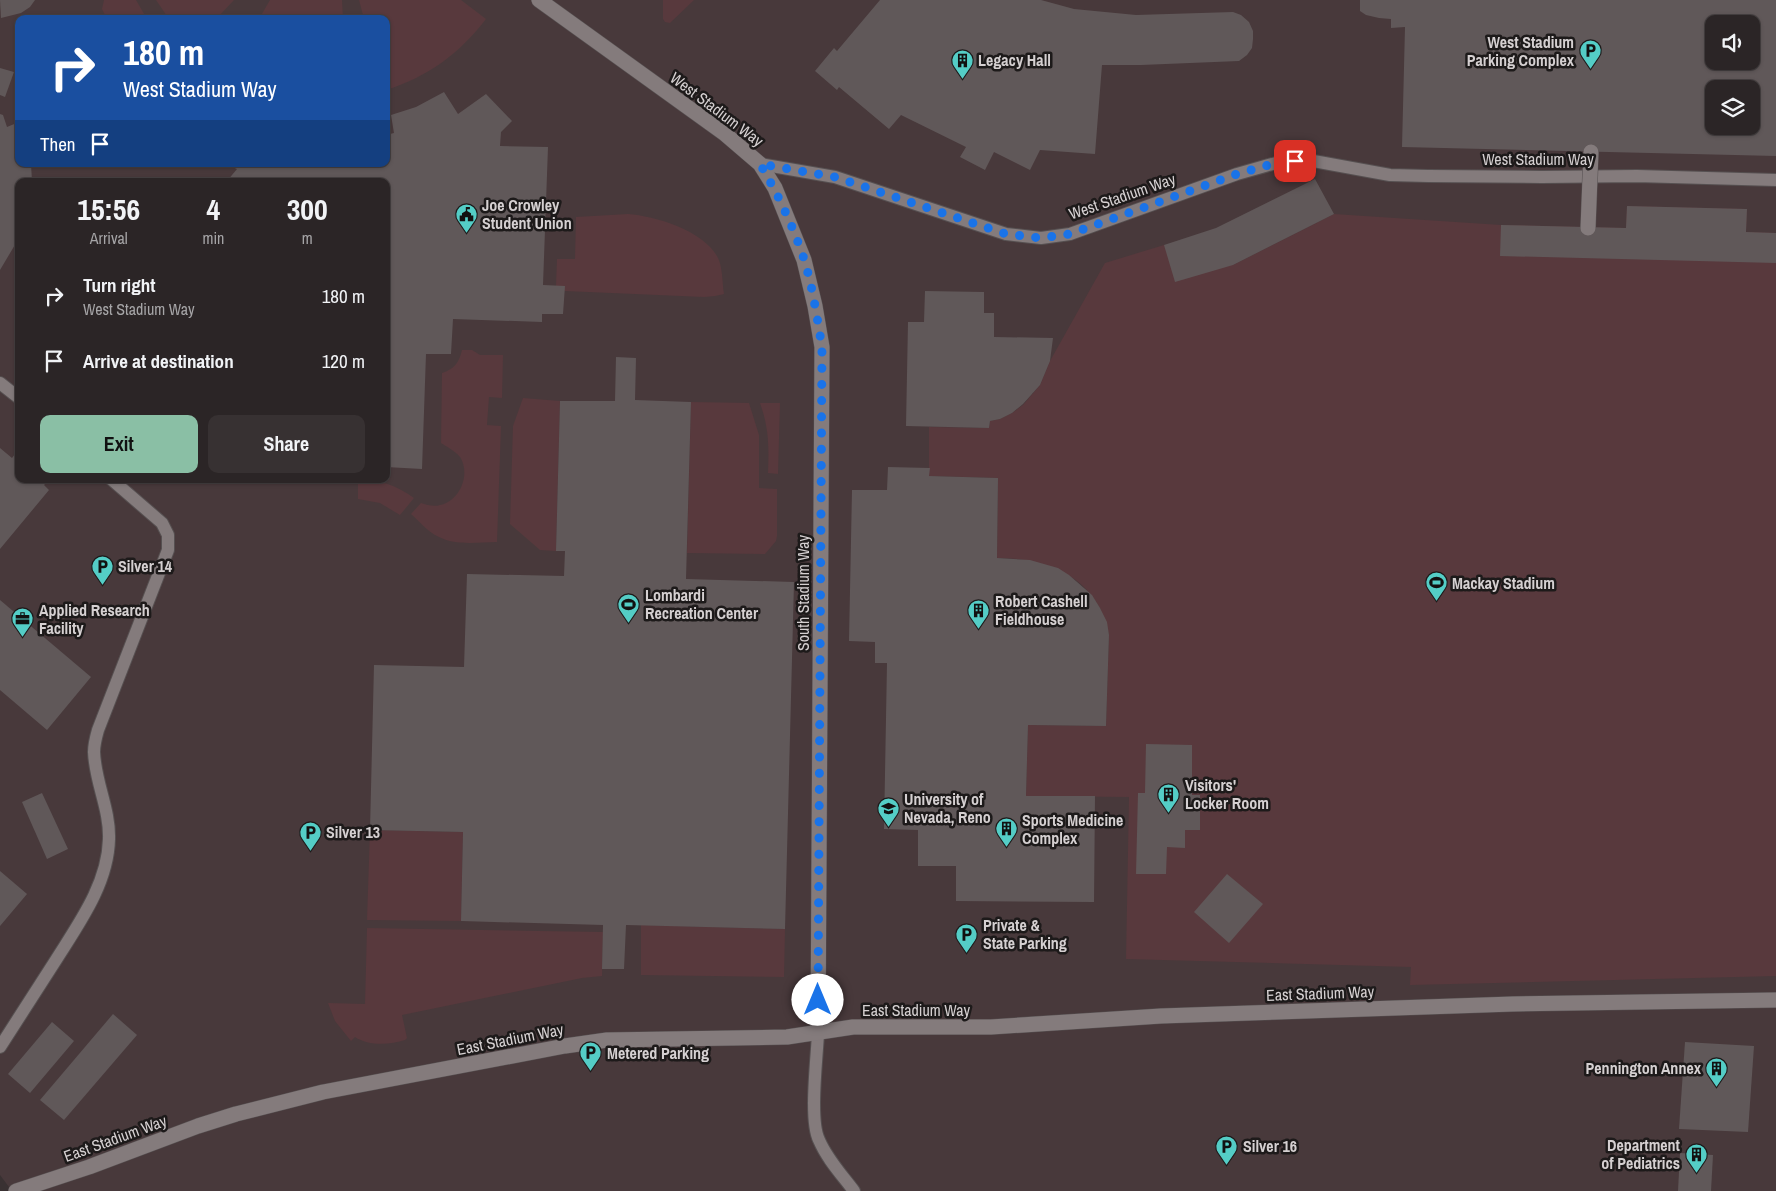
<!DOCTYPE html>
<html lang="en">
<head>
<meta charset="utf-8">
<style>
  :root { --surface:#2b2526; --page:#373132; --text:#f1f3f6; --muted:#a6a5a7; --line:#474243; --accent:#8abfa5 }
  body { margin:0; font-family:"Archivo Narrow",sans-serif; background:var(--page); color:var(--text); height:100vh; display:flex; flex-direction:column; font-size:19px; white-space:nowrap }
  * { box-sizing:border-box; margin:0 }
  p { font-size:16px; color:var(--muted) }
  .icon { flex:none; width:28px; height:28px; fill:none; stroke:currentColor; stroke-width:2; stroke-linecap:round; stroke-linejoin:round }
  .map { position:relative; flex:1; overflow:hidden }
  .sheet { position:absolute; left:15px; top:178px; width:375px; height:305px; display:flex; flex-direction:column; background:var(--surface); border-radius:10px; box-shadow:0 1px 4px #0004,0 0 0 1px var(--line) }
  .sheet>* { flex:none }
  .top-card { position:absolute; left:15px; top:15px; width:375px; height:152px; border-radius:10px; box-shadow:0 1px 4px #0004,0 0 0 1px var(--line); background:#1a4fa0; color:#fff; overflow:hidden }
  .tools { position:absolute; left:1705px; top:15px; display:grid; gap:10px }
  .tools a { display:grid; place-items:center; width:55px; height:55px; border-radius:10px; background:var(--surface); box-shadow:0 1px 4px #0004,0 0 0 1px var(--line); font-size:25px }
  .pin { position:absolute; display:grid; place-items:center; width:42px; height:42px; color:#fff; margin:-21px; border-radius:10px; box-shadow:0 2px 8px #0006 }
  .me { position:absolute; width:55px; margin:-28px; rotate:0deg; stroke-linejoin:round; filter:drop-shadow(0 0 4px #0008) }
  .turn { display:flex; align-items:center; gap:18px; height:105px; padding:0 25px; font-size:22px }
  .turn .icon { width:65px; height:65px; stroke-width:2.5 }
  .turn b { display:block; font-size:35px; line-height:42px }
  .then { display:flex; align-items:center; height:48px; padding:0 25px; background:#0003; gap:10px; font-size:19px }
  .eta { display:flex; justify-content:space-evenly; align-items:center; height:85px; text-align:center }
  .eta b { font-size:30px; font-weight:700; line-height:35px }
  .cta { display:flex; gap:10px; margin-top:auto; padding:10px 25px }
  .cta a { flex:1; height:58px; border-radius:10px; background:var(--accent); color:#111; font-size:20px; font-weight:700; line-height:58px; text-align:center }
  .cta a+a { background:var(--page); color:var(--text) }
  ul { padding:0; list-style:none }
  li { display:flex; align-items:center; gap:15px; height:65px; padding:0 25px }
  li div { flex:1 }
  li b { display:block; font-size:19px }
  li em { font-style:normal }
  .map>svg:first-child { display:block }
</style>
</head>
<body>
<div class="map">
<svg width="1776" height="1191" viewBox="0 0 1776 1191">
  <rect width="100%" height="100%" fill="#393132"/>
  <!-- built -->
  <path fill="#48393b" fill-rule="evenodd" d="M 0,0 L 1776,0 L 1776,1191 L 12,1191 L 0,1175 ZM 19,19 L 386,19 L 386,164 L 19,164 ZM 1714,24 L 1751,24 L 1751,61 L 1714,61 ZM 1714,89 L 1751,89 L 1751,126 L 1714,126 ZM 19,181 L 386,181 L 386,479 L 19,479 Z"/>
  <!-- green -->
  <g fill="#58393d">
    <path d="M 104,0 L 136,0 L 147,19 L 107,19 L 102,9 Z"/>
    <path d="M 156,0 L 234,0 L 216,19 L 169,19 Z"/>
    <path d="M 270,0 L 342,0 L 343,19 L 259,19 Z"/>
    <path d="M 359,0 L 461,0 L 486,19 C 460,53 428,77 386,90 L 386,19 L 364,19 Z"/>
    <path d="M 663,0 L 694,0 L 670,23 L 665,22 L 663,19 Z"/>
    <path d="M 1627,206 L 1747,209 L 1746,232 L 1776,233 L 1776,976 L 1410,985 L 1411,967 L 1126,959 L 1129,797 L 1026,796 L 1028,725 L 1106,726 L 1109,635 C 1098,578 1050,558 997,558 L 998,478 L 929,476 L 929,427 L 989,428 L 990,421 L 1000,419 L 1012,413 L 1023,405 L 1040,385 L 1050,361 L 1105,263 L 1164,245 L 1233,265 L 1334,214 L 1501,225 L 1626,228 Z"/>
    <path d="M 628,214 C 655,216 702,230 717,256 C 723,266 722,282 724,294 L 715,296 L 704,297 L 565,291 L 556,286 L 557,259 L 575,259 L 576,217 Z"/>
    <path d="M 462,350 L 472,350 L 480,355 L 503,355 L 502,398 L 489,397 L 487,425 L 501,426 L 497,542 C 479,542 456,546 439,537 C 428,532 420,522 411,514 L 421,503 C 427,505 434,507 440,505 C 460,501 471,474 460,457 C 455,451 447,447 441,443 L 442,373 C 454,369 459,363 462,350 Z"/>
    <path d="M 523,398 L 560,401 L 556,551 L 540,550 L 510,524 L 513,426 Z"/>
    <path d="M 691,402 L 749,403 L 759,435 L 759,488 L 777,489 L 777,536 L 776,541 L 765,554 L 687,553 Z"/>
    <path d="M 760,403 L 780,403 L 778,474 L 768,473 C 769,446 769,429 760,403 Z"/>
    <path d="M 358,479 C 380,480 396,485 414,498 L 400,515 L 380,503 L 358,499 Z"/>
    <path d="M 370,830 L 463,832 L 461,921 L 367,920 Z"/>
    <path d="M 641,925 L 785,929 L 784,977 L 641,975 Z"/>
    <path d="M 367,928 L 603,932 L 602,976 L 582,978 L 402,1015 L 407,1038 L 405,1040 C 390,1045 368,1046 355,1037 L 351,1041 L 335,1021 L 328,1003 L 365,1004 Z"/>
  </g>
  <!-- building -->
  <g fill="#605859" fill-rule="evenodd">
    <path d="M 0,0 L 35,0 L 30,7 L 21,13 L 1,18 Z"/>
    <path d="M 880,0 L 1041,0 L 1074,9 L 1136,15 L 1233,12 L 1241,15 L 1249,22 L 1253,31 L 1253,39 L 1252,48 L 1247,55 L 1239,61 L 1141,65 L 1102,65 L 1095,154 L 1040,150 L 1030,170 L 994,152 L 985,170 L 960,157 L 966,147 L 901,115 L 889,129 L 839,87 L 837,90 L 815,71 L 834,48 L 837,51 Z"/>
    <path d="M 1360,0 L 1776,0 L 1776,156 L 1402,147 L 1405,27 L 1391,28 L 1391,19 L 1379,18 L 1366,15 L 1360,11 ZM 1714,24 L 1751,24 L 1751,61 L 1714,61 ZM 1714,89 L 1751,89 L 1751,126 L 1714,126 Z"/>
    <path d="M 0,68 L 14,72 L 5,97 L 0,95 Z"/>
    <path d="M 444,92 L 458,114 L 486,94 L 512,121 L 501,132 L 500,146 L 548,147 L 543,285 L 565,286 L 563,314 L 542,314 L 542,322 L 453,319 L 451,354 L 426,354 L 422,469 L 386,467 L 386,181 L 227,181 L 237,169 L 225,164 L 386,164 L 386,135 L 394,133 L 391,115 L 416,107 Z"/>
    <path d="M 0,114 L 3,115 L 7,127 L 19,122 L 19,164 L 31,164 L 32,181 L 19,181 L 19,238 L 0,270 Z"/>
    <path d="M 1315,179 L 1334,214 L 1233,265 L 1175,282 L 1164,245 L 1216,228 Z"/>
    <path d="M 1627,206 L 1747,209 L 1746,232 L 1776,233 L 1776,263 L 1500,256 L 1501,225 L 1626,228 Z"/>
    <path d="M 925,291 L 984,292 L 984,313 L 994,313 L 994,337 L 1053,338 L 1050,361 L 1040,385 L 1023,404 L 1012,413 L 1000,419 L 990,421 L 989,428 L 906,426 L 908,322 L 924,322 Z"/>
    <path d="M 616,357 L 636,358 L 635,400 L 691,402 L 686,579 L 794,582 L 785,929 L 626,925 L 624,969 L 602,969 L 603,925 L 461,921 L 463,832 L 370,830 L 374,665 L 464,667 L 467,574 L 564,576 L 565,551 L 556,551 L 560,401 L 615,401 Z"/>
    <path d="M 0,448 L 12,458 L 15,454 L 19,457 L 19,479 L 45,479 L 48,481 L 44,485 L 49,490 L 0,549 Z"/>
    <path d="M 888,467 L 930,468 L 929,476 L 998,478 L 997,558 L 1030,560 L 1058,568 L 1069,575 L 1092,595 L 1100,608 L 1107,622 L 1109,635 L 1106,726 L 1028,725 L 1026,796 L 1095,796 L 1094,902 L 956,901 L 956,866 L 918,866 L 918,830 L 884,829 L 887,663 L 875,663 L 875,642 L 849,641 L 852,490 L 887,490 Z"/>
    <path d="M 0,600 L 91,677 L 47,730 L 0,690 Z"/>
    <path d="M 1146,744 L 1192,745 L 1192,795 L 1200,795 L 1200,830 L 1185,830 L 1185,848 L 1167,847 L 1166,874 L 1136,874 L 1138,793 L 1145,793 Z"/>
    <path d="M 42,793 L 68,849 L 47,859 L 22,802 Z"/>
    <path d="M 0,871 L 27,894 L 0,926 Z"/>
    <path d="M 1227,874 L 1263,904 L 1229,943 L 1194,912 Z"/>
    <path d="M 113,1014 L 137,1035 L 64,1120 L 40,1100 Z"/>
    <path d="M 52,1022 L 74,1041 L 30,1093 L 8,1074 Z"/>
    <path d="M 1685,1042 L 1754,1046 L 1748,1132 L 1679,1129 Z"/>
    <path d="M 1680,1153 L 1713,1155 L 1711,1191 L 1678,1191 Z"/>
  </g>
  <g fill="none" stroke-linecap="round" stroke-linejoin="round">
    <defs>
      <g id="lane">
        <path d="M 760,164 L 835,177 L 1006,234 L 1041,238 L 1070,234 L 1237,174 L 1283,161 L 1308,160 L 1390,175 L 1428,176 L 1542,177 L 1637,176 L 1776,180"/>
        <path d="M 0,383 L 19,398"/>
        <path d="M 818,1033 C 817,1058 809,1120 819,1140 C 827,1159 842,1175 854,1191"/>
        <path d="M 0,1047 C 18,1019 36,991 54,963 C 77,926 108,885 109,839 C 110,809 95,782 94,752 C 94,745 96,737 98,730 L 168,550 L 168,535 L 162,523 L 111,479"/>
      </g>
      <g id="street">
        <path d="M 539,0 L 725,134 L 760,164 L 775,188 L 804,260 L 815,306 L 822,347 L 818,1033"/>
        <path d="M 16,1191 L 89,1167 L 198,1126 L 236,1114 L 323,1092 L 565,1046 L 607,1040 L 787,1037 L 853,1027 L 991,1027 L 1161,1016 L 1513,1004 L 1776,1000"/>
      </g>
    </defs>
    <!-- lane casing -->
    <use href="#lane" stroke="#565051" stroke-width="14"/>
    <!-- street casing -->
    <use href="#street" stroke="#565051" stroke-width="16"/>
    <!-- lane -->
    <use href="#lane" stroke="#847b7c" stroke-width="12"/>
    <!-- street -->
    <use href="#street" stroke="#847b7c" stroke-width="15"/>
    <defs>
      <path id="street-bridge" d="M 1588,228 L 1591,152"/>
    </defs>
    <!-- street-bridge casing -->
    <use href="#street-bridge" stroke="#565051" stroke-width="16" stroke-linecap="butt"/>
    <!-- street-bridge -->
    <use href="#street-bridge" stroke="#847b7c" stroke-width="15"/>
  </g>
  <g fill="none" stroke-linecap="round" stroke-linejoin="round">
    <!-- route -->
    <path stroke="#1a73e8" stroke-width="9" stroke-dasharray="0 16.2" d="M 818,1000 L 822,347 C 817,318 813,288 804,259 C 793,226 778,194 760,164 L 835,177 L 1006,234 L 1041,238 L 1070,234 L 1237,174 L 1283,161 L 1295,161"/>
  </g>
  <!-- icons -->
  <defs>
    <symbol id="parking-pin" viewBox="-11 -11 22 30"><path d="M0 17L-7.5 6A9.5 9.5 0 1 1 7.5 6Z" fill="#54cdc6" stroke="#1d1a1a"/><path d="M-3.5-5.5H1a3.5 3.5 0 0 1 0 7H-1V5.5H-3.5ZM-1-3.4V-.6H.8a1.4 1.4 0 0 0 0-2.8Z" fill="#111"/></symbol>
    <symbol id="building-pin" viewBox="-11 -11 22 30"><path d="M0 17L-7.5 6A9.5 9.5 0 1 1 7.5 6Z" fill="#54cdc6" stroke="#1d1a1a"/><path d="M-4-6H4V6H1V3H-1V6H-4ZM-2.5-4.3h1.7v1.8h-1.7ZM.8-4.3h1.7v1.8H.8ZM-2.5-1h1.7V.8h-1.7ZM.8-1h1.7V.8H.8Z" fill="#111"/></symbol>
    <symbol id="civic-pin" viewBox="-11 -11 22 30"><path d="M0 17L-7.5 6A9.5 9.5 0 1 1 7.5 6Z" fill="#54cdc6" stroke="#1d1a1a"/><path d="M-.6-6.5H3V-4.5H.6V-3L4-1V1h2V6H-6V1h2V-1L-.6-3ZM-1.2 2.5V6h2.4V2.5Z" fill="#111"/></symbol>
    <symbol id="stadium-pin" viewBox="-11 -11 22 30"><path d="M0 17L-7.5 6A9.5 9.5 0 1 1 7.5 6Z" fill="#54cdc6" stroke="#1d1a1a"/><path d="M0-5a6.5 5 0 1 0 0 10a6.5 5 0 1 0 0-10ZM-3.5-1.8h7v3.6h-7Z" fill="#111"/></symbol>
    <symbol id="office-pin" viewBox="-11 -11 22 30"><path d="M0 17L-7.5 6A9.5 9.5 0 1 1 7.5 6Z" fill="#54cdc6" stroke="#1d1a1a"/><path d="M-6-3h4V-5.5h4V-3h4V5H-6ZM-1-4.5V-3h2v-1.5ZM-6 0V1H6V0Z" fill="#111"/></symbol>
    <symbol id="university-pin" viewBox="-11 -11 22 30"><path d="M0 17L-7.5 6A9.5 9.5 0 1 1 7.5 6Z" fill="#54cdc6" stroke="#1d1a1a"/><path d="M0-5L7-2L0 1L-7-2ZM-4 1L0 2.5L4 1V4Q0 6-4 4Z" fill="#111"/></symbol>
  </defs>
  <g fill-rule="evenodd">
    <use href="#parking-pin" x="1578" y="38" width="25" height="34"/>
    <use href="#building-pin" x="950" y="48" width="25" height="34"/>
    <use href="#civic-pin" x="454" y="202" width="25" height="34"/>
    <use href="#parking-pin" x="90" y="554" width="25" height="34"/>
    <use href="#stadium-pin" x="1424" y="570" width="25" height="34"/>
    <use href="#stadium-pin" x="616" y="592" width="25" height="34"/>
    <use href="#building-pin" x="966" y="598" width="25" height="34"/>
    <use href="#office-pin" x="10" y="606" width="25" height="34"/>
    <use href="#building-pin" x="1156" y="782" width="25" height="34"/>
    <use href="#university-pin" x="876" y="796" width="25" height="34"/>
    <use href="#building-pin" x="994" y="816" width="25" height="34"/>
    <use href="#parking-pin" x="298" y="820" width="25" height="34"/>
    <use href="#parking-pin" x="954" y="922" width="25" height="34"/>
    <use href="#parking-pin" x="578" y="1040" width="25" height="34"/>
    <use href="#building-pin" x="1704" y="1056" width="25" height="34"/>
    <use href="#parking-pin" x="1214" y="1134" width="25" height="34"/>
    <use href="#building-pin" x="1684" y="1142" width="25" height="34"/>
  </g>
  <g text-anchor="middle" dominant-baseline="central" stroke-width="5" stroke-linejoin="round" paint-order="stroke">
    <!-- poi labels -->
    <g font-size="16" font-weight="bold" fill="#d5d0d1" stroke="#1d1a1a" text-anchor="start">
      <text x="1574" y="42" text-anchor="end">West Stadium<tspan x="1574" dy="18">Parking Complex</tspan></text>
      <text x="978" y="60">Legacy Hall</text>
      <text x="482" y="205">Joe Crowley<tspan x="482" dy="18">Student Union</tspan></text>
      <text x="118" y="566">Silver 14</text>
      <text x="1452" y="583">Mackay Stadium</text>
      <text x="645" y="595">Lombardi<tspan x="645" dy="18">Recreation Center</tspan></text>
      <text x="995" y="601">Robert Cashell<tspan x="995" dy="18">Fieldhouse</tspan></text>
      <text x="39" y="610">Applied Research<tspan x="39" dy="18">Facility</tspan></text>
      <text x="1185" y="785">Visitors'<tspan x="1185" dy="18">Locker Room</tspan></text>
      <text x="904" y="799">University of<tspan x="904" dy="18">Nevada, Reno</tspan></text>
      <text x="1022" y="820">Sports Medicine<tspan x="1022" dy="18">Complex</tspan></text>
      <text x="326" y="832">Silver 13</text>
      <text x="983" y="925">Private &amp;<tspan x="983" dy="18">State Parking</tspan></text>
      <text x="607" y="1053">Metered Parking</text>
      <text x="1701" y="1068" text-anchor="end">Pennington Annex</text>
      <text x="1680" y="1145" text-anchor="end">Department<tspan x="1680" dy="18">of Pediatrics</tspan></text>
      <text x="1243" y="1146">Silver 16</text>
    </g>
    <!-- street labels -->
    <g font-size="16" fill="#d5d0d1" stroke="#1d1a1a">
      <text transform="translate(717 109) rotate(37)">West Stadium Way</text>
      <text x="1538" y="159">West Stadium Way</text>
      <text transform="translate(1122 196) rotate(-19)">West Stadium Way</text>
      <text transform="translate(803 593) rotate(-90)">South Stadium Way</text>
      <text transform="translate(1320 993) rotate(-2)">East Stadium Way</text>
      <text x="916" y="1010">East Stadium Way</text>
      <text transform="translate(510 1039) rotate(-11)">East Stadium Way</text>
      <text transform="translate(115 1138) rotate(-20)">East Stadium Way</text>
    </g>
  </g>
</svg>
<div class="tools">
<a><svg class="icon" aria-label="sound" viewBox="0 0 24 24"><path d="M4 9h4l5-4v14l-5-4H4zM17 9q2 3 0 6"/></svg></a>
<a><svg class="icon" aria-label="layers" viewBox="0 0 24 24"><path d="M12 4l9 5-9 5-9-5zM3 14l9 5 9-5"/></svg></a>
</div>
<div class="pin" style="left:1295px;top:161px;background:#d93025"><svg class="icon" aria-label="arrive" viewBox="0 0 24 24"><path d="M6 21V4h12l-3 4 3 4H6"/></svg></div>
<svg class="me" style="left:818px;top:1000px" viewBox="-20 -20 40 40"><circle r="19" fill="#fff"/><path d="M0-13L10 11 0 6-10 11z" fill="#1a73e8"/></svg>
<div class="top-card">
<div class="turn"><svg class="icon" aria-label="right" viewBox="0 0 24 24"><path d="M7 20v-9h11M14 6l5 5-5 5"/></svg><div><b>180 m</b>West Stadium Way</div></div>
<div class="then">Then<svg class="icon" aria-label="arrive" viewBox="0 0 24 24"><path d="M6 21V4h12l-3 4 3 4H6"/></svg></div>
</div>
<section class="sheet">
<div class="eta">
<div><b>15:56</b><p>Arrival</p></div>
<div><b>4</b><p>min</p></div>
<div><b>300</b><p>m</p></div>
</div>
<ul>
<li><svg class="icon" aria-label="right" viewBox="0 0 24 24"><path d="M7 20v-9h11M14 6l5 5-5 5"/></svg><div><b>Turn right</b><p>West Stadium Way</p></div><em>180 m</em></li>
<li><svg class="icon" aria-label="arrive" viewBox="0 0 24 24"><path d="M6 21V4h12l-3 4 3 4H6"/></svg><div><b>Arrive at destination</b></div><em>120 m</em></li>
</ul>
<div class="cta"><a>Exit</a><a>Share</a></div>
</section>
</div>
</body>
</html>
